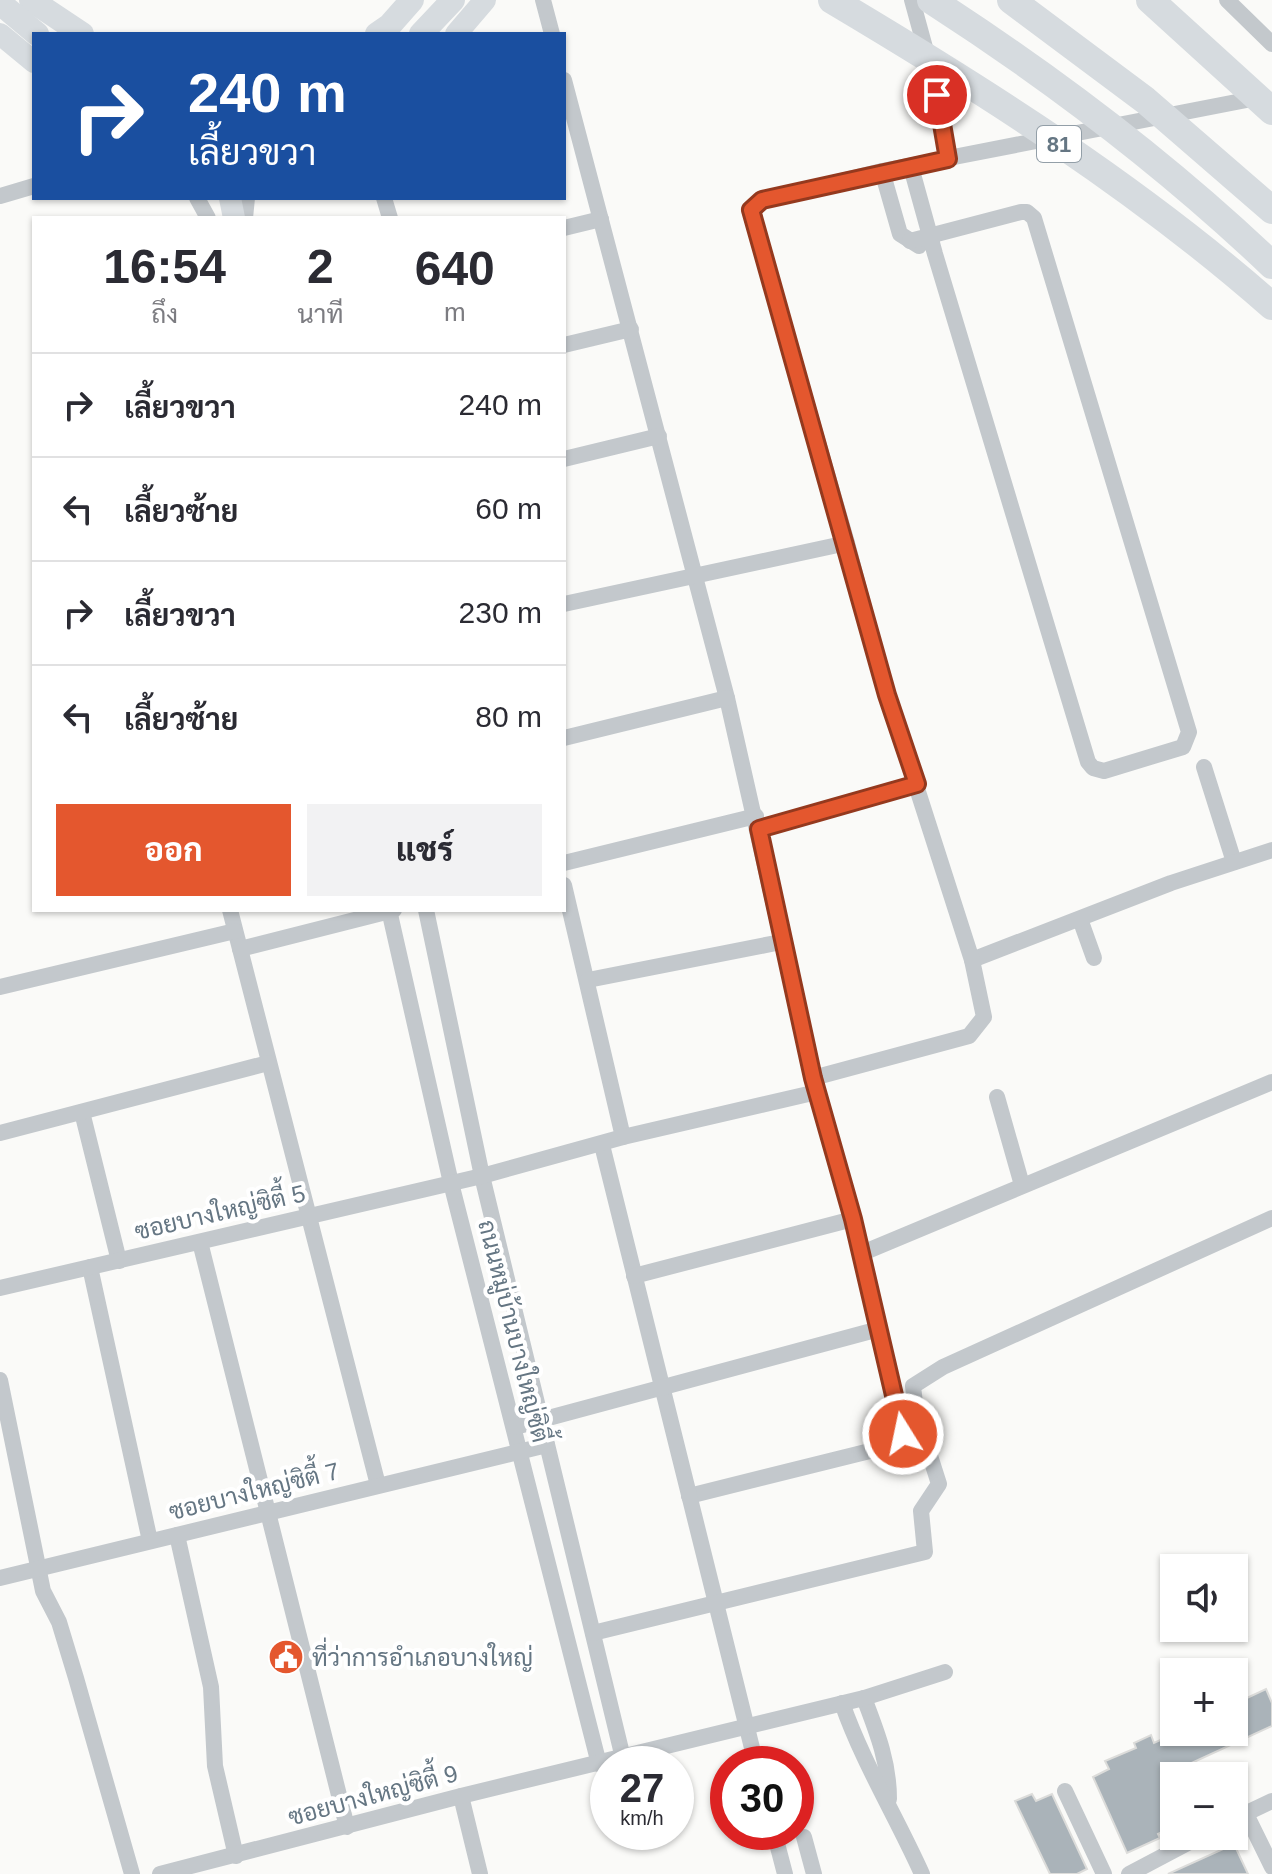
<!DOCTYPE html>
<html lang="th">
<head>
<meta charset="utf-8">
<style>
  :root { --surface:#fff; --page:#f2f2f3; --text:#2b2b33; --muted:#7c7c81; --line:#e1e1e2; --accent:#e4572e }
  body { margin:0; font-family:Helvetica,Sarabun,sans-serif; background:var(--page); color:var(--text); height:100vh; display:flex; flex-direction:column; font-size:30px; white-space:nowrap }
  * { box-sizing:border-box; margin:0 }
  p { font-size:26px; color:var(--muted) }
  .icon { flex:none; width:44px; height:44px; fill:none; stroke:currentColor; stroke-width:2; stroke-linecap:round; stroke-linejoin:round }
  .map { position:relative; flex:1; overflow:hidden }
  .drawer { position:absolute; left:32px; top:216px; width:534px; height:696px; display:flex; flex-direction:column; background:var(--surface); border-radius:0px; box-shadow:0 2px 6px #0004 }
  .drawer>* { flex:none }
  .guide { position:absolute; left:32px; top:32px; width:534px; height:168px; border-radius:0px; box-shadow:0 2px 6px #0004; background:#1a4fa0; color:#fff; overflow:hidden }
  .controls { position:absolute; left:1160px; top:1554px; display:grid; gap:16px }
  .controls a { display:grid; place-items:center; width:88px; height:88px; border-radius:0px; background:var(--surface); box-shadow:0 2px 6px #0004; font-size:40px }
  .speed { position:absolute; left:590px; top:1746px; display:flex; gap:16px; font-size:40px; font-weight:700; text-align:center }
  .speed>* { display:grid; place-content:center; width:104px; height:104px; border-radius:50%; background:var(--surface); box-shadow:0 2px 6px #0004; line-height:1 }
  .speed small { font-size:20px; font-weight:400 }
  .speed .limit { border:12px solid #d22; background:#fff; color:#111 }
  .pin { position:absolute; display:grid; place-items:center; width:68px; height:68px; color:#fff; margin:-34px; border:4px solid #fff; border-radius:50%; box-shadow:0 2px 8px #0007 }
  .me { position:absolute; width:88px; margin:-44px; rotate:350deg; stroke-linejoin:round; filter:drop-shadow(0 0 6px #0008) }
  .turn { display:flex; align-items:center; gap:28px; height:168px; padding:0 24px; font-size:36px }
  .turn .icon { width:104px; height:104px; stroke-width:2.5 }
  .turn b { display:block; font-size:56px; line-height:68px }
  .eta { display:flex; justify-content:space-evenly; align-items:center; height:136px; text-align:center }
  .eta b { font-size:48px; font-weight:800; line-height:56px }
  .primary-button { display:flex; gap:16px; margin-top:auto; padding:16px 24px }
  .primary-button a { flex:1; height:92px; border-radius:0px; background:var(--accent); color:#fff; font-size:32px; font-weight:800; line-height:92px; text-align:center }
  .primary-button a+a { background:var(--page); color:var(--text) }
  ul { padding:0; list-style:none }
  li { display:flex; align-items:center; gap:24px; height:104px; padding:0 24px; border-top:2px solid var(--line) }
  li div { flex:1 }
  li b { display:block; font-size:30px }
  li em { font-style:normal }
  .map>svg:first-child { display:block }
</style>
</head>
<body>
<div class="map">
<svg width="1272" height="1874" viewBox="0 0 1272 1874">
  <rect width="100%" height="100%" fill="#fafaf8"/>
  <!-- building -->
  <g fill="#aab3b9" stroke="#dcdcda" stroke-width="2">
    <path d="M 1266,1689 L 1272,1703 L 1272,1726 L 1185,1766 L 1190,1776 L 1174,1776 L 1174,1826 L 1158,1834 L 1160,1838 L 1127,1853 L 1093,1777 L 1109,1769 L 1105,1761 L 1136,1748 L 1134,1743 L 1151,1735 L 1154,1743 L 1178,1732 L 1234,1732 L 1234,1704 Z"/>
    <path d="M 1032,1794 L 1036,1801 L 1052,1794 L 1087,1869 L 1077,1874 L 1050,1874 L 1015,1801 Z"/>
    <path d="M 1234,1844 L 1248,1874 L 1168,1874 Z"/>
  </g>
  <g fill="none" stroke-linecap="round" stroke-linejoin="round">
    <!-- minor -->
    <g stroke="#c3c8cc" stroke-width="16">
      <path d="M 543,0 L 552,34"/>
      <path d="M 912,0 L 932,73 L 948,159"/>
      <path d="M 1227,0 L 1272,44"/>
      <path d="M 564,80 L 727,698 L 813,1078 L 853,1219 L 903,1427 L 900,1440 L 894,1445 L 689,1496"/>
      <path d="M 882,171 L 900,234 L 919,246"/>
      <path d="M 0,196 L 34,186"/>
      <path d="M 197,198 L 208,218"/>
      <path d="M 384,198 L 390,218"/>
      <path d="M 245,218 L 247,198"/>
      <path d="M 564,228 L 601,219"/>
      <path d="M 910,241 L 1021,212 L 1027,212 L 1034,218 L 1189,732 L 1183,747 L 1104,771 L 1093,768 L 1088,762 L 935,254 L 911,167"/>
      <path d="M 564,345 L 631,329"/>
      <path d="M 564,459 L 659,436"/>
      <path d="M 564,604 L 847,543 L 751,210 L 759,201 L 882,171 L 1262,97"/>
      <path d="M 564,738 L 727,698"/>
      <path d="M 1204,767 L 1234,862"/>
      <path d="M 759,829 L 917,784"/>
      <path d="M 564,863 L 756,816"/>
      <path d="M 564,885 L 623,1137"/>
      <path d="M 230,910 L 378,1485"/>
      <path d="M 389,910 L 451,1183 L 599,1764"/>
      <path d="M 426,910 L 482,1176 L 623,1758"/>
      <path d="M 1080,919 L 1094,958"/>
      <path d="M 240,949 L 394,910"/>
      <path d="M 972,960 L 1171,883 L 1272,850"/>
      <path d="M 588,980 L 781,942"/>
      <path d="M 0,987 L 235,931"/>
      <path d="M 813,1078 L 969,1036 L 984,1017 L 972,960 L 887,695 L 847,543"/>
      <path d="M 997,1097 L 1022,1185"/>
      <path d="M 82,1112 L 119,1261"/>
      <path d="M 0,1133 L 268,1063"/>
      <path d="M 602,1145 L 756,1764"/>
      <path d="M 200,1242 L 347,1827"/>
      <path d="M 860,1254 L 1272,1082"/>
      <path d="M 90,1267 L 150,1541"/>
      <path d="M 634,1276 L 853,1219"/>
      <path d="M 0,1288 L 482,1176 L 623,1137 L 817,1092"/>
      <path d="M 0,1380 L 43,1591 L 59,1622 L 76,1678 L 132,1874"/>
      <path d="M 515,1427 L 879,1329"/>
      <path d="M 177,1535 L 211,1687 L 215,1766 L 236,1856"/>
      <path d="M 0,1578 L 547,1445"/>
      <path d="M 593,1633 L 925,1552 L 921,1511 L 939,1484 L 916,1412 L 913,1386 L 943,1367 L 1272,1218"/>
      <path d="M 864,1698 C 877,1732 889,1762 889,1799"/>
      <path d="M 842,1703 C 863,1763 896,1816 922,1874"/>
      <path d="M 1065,1791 L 1104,1874"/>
      <path d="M 461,1796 L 480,1874"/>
      <path d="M 1246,1814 L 1272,1867"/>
      <path d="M 1234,1819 L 1272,1801"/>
      <path d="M 774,1832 L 785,1874"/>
      <path d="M 804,1837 L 814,1874"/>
      <path d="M 160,1874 L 461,1796 L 864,1698 L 945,1672"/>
      <path d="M 1129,1874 L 1201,1836"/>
    </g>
    <!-- secondary -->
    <g stroke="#d6dbdf" stroke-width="22">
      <path d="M 0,34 L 34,62"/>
      <path d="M 456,34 L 485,0"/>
      <path d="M 230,198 L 234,218"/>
    </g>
    <!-- primary -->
    <g stroke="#d6dbdf" stroke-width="24">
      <path d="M 31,0 L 82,34"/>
      <path d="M 0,3 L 37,34"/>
      <path d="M 377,34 L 390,25 L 412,0"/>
      <path d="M 421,34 L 453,0"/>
    </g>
    <!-- motorway -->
    <g stroke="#d6dbdf" stroke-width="28">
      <path d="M 832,0 C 985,91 1138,188 1272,306"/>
      <path d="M 931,0 C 1052,78 1168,166 1272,265"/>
      <path d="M 1011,0 L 1145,100 L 1272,210"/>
      <path d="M 1150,0 L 1272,111"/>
    </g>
  </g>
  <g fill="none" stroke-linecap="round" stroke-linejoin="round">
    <defs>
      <path id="route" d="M 903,1434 L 853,1219 L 813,1078 L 759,829 L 917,784 L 887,695 L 751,210 L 762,200 L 948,159 L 937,95"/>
    </defs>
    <!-- route casing -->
    <use href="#route" stroke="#94391e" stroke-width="20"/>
    <!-- route -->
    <use href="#route" stroke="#e4572e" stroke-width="14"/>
  </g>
  <!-- icons -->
  <defs>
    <symbol id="civic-disc" viewBox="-11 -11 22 22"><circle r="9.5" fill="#e4572e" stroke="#fff"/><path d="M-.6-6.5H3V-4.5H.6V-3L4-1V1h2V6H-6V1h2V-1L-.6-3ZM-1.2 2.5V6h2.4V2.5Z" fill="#fff"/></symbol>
  </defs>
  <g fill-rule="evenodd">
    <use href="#civic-disc" x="266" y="1637" width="40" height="40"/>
  </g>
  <g text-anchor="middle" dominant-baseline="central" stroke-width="8" stroke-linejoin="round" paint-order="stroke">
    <!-- shield labels -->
    <rect fill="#fff" stroke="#939fa8" stroke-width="2" x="1037" y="126" width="44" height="36" rx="6"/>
    <g font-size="22" font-weight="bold" fill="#657683">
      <text x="1059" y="144">81</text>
    </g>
    <!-- street labels -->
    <g font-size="24" fill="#657683" stroke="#fff">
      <text transform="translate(220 1212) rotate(-13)">ซอยบางใหญ่ซิตี้ 5</text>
      <text transform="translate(514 1331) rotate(76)">ถนนหมู่บ้านบางใหญ่ซิตี้</text>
      <text transform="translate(254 1491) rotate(-14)">ซอยบางใหญ่ซิตี้ 7</text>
      <text transform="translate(373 1795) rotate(-15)">ซอยบางใหญ่ซิตี้ 9</text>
    </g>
    <!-- poi labels -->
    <g font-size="24" fill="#657683" stroke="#fff" text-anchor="start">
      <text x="312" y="1657">ที่ว่าการอำเภอบางใหญ่</text>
    </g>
  </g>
</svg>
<div class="controls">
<a><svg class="icon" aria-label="sound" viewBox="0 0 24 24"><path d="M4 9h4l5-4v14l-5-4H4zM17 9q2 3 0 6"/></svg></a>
<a>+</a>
<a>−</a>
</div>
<div class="speed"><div>27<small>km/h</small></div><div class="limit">30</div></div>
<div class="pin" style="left:937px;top:95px;background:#d93025"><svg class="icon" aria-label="arrive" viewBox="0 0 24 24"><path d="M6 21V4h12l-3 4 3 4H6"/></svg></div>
<svg class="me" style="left:903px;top:1434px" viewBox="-20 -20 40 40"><circle r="17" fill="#e4572e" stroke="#fff" stroke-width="3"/><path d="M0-11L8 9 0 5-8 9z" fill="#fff"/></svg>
<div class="guide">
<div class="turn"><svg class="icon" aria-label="right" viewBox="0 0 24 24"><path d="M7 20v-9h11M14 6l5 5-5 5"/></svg><div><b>240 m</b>เลี้ยวขวา</div></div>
</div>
<section class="drawer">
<div class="eta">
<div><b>16:54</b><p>ถึง</p></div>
<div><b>2</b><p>นาที</p></div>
<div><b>640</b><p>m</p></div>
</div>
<ul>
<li><svg class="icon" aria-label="right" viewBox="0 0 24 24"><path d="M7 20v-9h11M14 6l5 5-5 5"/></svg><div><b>เลี้ยวขวา</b></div><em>240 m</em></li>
<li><svg class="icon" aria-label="left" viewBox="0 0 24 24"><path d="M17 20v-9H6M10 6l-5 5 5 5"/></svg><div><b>เลี้ยวซ้าย</b></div><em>60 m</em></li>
<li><svg class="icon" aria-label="right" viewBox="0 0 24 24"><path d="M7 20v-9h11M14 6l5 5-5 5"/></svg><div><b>เลี้ยวขวา</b></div><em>230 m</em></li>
<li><svg class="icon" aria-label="left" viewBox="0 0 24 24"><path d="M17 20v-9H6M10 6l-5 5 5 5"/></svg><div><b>เลี้ยวซ้าย</b></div><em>80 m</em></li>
</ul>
<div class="primary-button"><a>ออก</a><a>แชร์</a></div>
</section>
</div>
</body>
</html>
